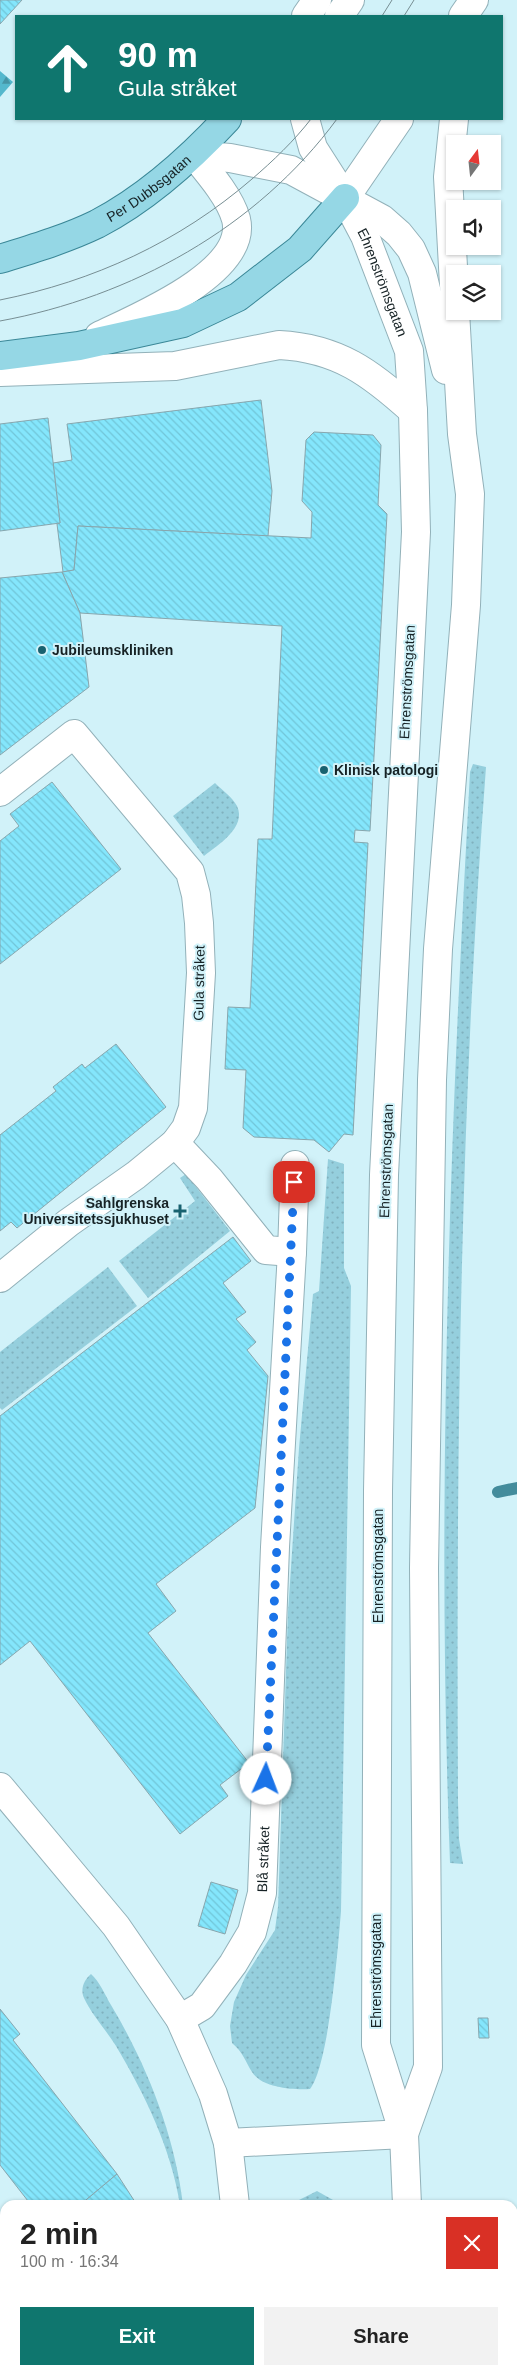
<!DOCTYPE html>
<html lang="en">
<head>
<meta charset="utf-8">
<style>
  :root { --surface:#fff; --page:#f2f2f2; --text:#222; --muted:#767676; --accent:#0f766e }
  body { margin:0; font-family:Helvetica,sans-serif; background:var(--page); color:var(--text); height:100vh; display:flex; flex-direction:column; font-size:19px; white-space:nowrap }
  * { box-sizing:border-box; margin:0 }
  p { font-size:16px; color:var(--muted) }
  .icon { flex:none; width:28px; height:28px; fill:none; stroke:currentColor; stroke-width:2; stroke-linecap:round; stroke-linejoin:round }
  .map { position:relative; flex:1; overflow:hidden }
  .drawer { position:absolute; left:0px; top:2200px; width:518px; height:175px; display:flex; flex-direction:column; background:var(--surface); border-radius:15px 15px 0 0; box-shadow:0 1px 4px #0004 }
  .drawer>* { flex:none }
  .banner { position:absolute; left:15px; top:15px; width:488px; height:105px; border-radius:0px; box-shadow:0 1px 4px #0004; background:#0f766e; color:#fff; overflow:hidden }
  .needle { width:32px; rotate:15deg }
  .fabs { position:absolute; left:446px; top:135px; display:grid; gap:10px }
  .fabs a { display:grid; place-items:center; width:55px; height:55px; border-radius:0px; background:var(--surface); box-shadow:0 1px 4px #0004; font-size:25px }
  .pin { position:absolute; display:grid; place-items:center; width:42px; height:42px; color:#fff; margin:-21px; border-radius:10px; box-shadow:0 2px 8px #0006 }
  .me { position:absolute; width:55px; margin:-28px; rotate:2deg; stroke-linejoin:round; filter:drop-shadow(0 0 4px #0008) }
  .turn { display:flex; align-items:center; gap:18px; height:105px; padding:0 20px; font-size:22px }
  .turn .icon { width:65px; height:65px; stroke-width:2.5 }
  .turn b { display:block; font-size:35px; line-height:42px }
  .round { display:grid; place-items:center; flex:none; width:52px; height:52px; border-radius:0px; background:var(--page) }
  .summary { display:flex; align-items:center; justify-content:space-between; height:85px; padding:0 20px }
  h1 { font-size:30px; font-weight:600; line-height:38px }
  .cta { display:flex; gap:10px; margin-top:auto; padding:10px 20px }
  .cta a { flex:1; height:58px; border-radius:0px; background:var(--accent); color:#fff; font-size:20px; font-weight:600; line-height:58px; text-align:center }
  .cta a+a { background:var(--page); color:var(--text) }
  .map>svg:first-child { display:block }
</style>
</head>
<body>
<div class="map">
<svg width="517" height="2375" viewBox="0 0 517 2375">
  <defs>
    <pattern id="grass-dots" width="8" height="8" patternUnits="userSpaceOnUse" patternTransform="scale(1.25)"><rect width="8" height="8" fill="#95cfdd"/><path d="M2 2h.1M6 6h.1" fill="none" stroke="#80b1be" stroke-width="1.8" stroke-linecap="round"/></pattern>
    <pattern id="forest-firs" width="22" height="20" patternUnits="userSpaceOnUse" patternTransform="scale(1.25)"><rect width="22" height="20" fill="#54b8cd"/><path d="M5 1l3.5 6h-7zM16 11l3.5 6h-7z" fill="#4595a6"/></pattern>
    <pattern id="building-back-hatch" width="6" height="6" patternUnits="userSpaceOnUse" patternTransform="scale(1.25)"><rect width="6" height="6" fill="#84e6fc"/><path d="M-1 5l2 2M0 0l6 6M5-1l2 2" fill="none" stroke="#71c5d8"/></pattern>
  </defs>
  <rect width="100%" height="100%" fill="#d1f2f9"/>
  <!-- grass -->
  <g fill="url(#grass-dots)">
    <path d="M 473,764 L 486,767 C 460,1111 456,1456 458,1801 L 459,1839 L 463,1864 L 450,1863 C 436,1499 450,1135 470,772 Z"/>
    <path d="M 215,783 C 222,790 232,797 237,806 C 247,827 218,845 204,856 L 173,816 Z"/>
    <path d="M 328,1159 L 344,1164 L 344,1268 L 351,1286 L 341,1911 C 338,1947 329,2065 310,2089 C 294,2090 262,2088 252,2072 C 245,2061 243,2052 232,2043 L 230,2026 L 234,2002 L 246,1975 L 275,1930 L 278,1907 L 288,1612 L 299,1448 L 313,1294 L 319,1291 Z"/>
    <path d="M 186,1174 L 230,1231 L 148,1298 L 119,1261 L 195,1201 L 180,1178 Z"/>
    <path d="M 108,1267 L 137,1306 L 2,1410 L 0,1408 L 0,1352 Z"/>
    <path d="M 91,1974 C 100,1982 105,1995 111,2005 C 147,2065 175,2136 183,2205 L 180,2205 C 171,2148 145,2095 116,2046 C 106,2030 92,2015 84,1998 C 80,1989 84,1980 91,1974 Z"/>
    <path d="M 317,2191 L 333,2200 L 334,2205 L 289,2205 Z"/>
    <path d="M 177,2370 L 209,2370 L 207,2375 L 171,2375 Z"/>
    <path d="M 324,2370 L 367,2370 L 368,2375 L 327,2375 Z"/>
  </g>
  <!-- forest -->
  <path fill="url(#forest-firs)" d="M 0,71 L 13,82 L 0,97 Z"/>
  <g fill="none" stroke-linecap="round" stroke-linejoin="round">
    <!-- stream -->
    <path stroke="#438c9c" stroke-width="12" d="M 498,1492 L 517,1488"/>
  </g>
  <!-- building -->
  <g fill="url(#building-back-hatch)" stroke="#88a6ad">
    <path d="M 0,0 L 22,0 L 0,24 Z"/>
    <path d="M 261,400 L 272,491 L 268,536 L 78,526 L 74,570 L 63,572 L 57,524 L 60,523 L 53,463 L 72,460 L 67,424 Z"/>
    <path d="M 48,418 L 60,523 L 0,531 L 0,424 Z"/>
    <path d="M 314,432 L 373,435 L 381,445 L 378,505 L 387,514 L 370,831 L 355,830 L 354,842 L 368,843 L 353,1135 L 344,1134 L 329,1152 L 314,1140 L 254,1137 L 243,1128 L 246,1070 L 225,1069 L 228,1007 L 250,1008 L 258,839 L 272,839 L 282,626 L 80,613 L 62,572 L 74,570 L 78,526 L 311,538 L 312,512 L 302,501 L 306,440 Z"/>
    <path d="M 62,572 L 80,613 L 89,687 L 0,755 L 0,578 Z"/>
    <path d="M 52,782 L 121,869 L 0,964 L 0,841 L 19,826 L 10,814 Z"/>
    <path d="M 116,1044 L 166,1107 L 17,1228 L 11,1222 L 0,1231 L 0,1135 L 56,1091 L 53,1087 L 82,1064 L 85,1068 Z"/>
    <path d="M 233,1237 L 251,1261 L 223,1283 L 246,1312 L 236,1319 L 256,1342 L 247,1350 L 268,1376 L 255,1508 L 156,1584 L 176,1611 L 148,1633 L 249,1763 L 220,1785 L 228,1796 L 180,1834 L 30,1641 L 0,1665 L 0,1416 Z"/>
    <path d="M 211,1882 L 238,1890 L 225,1934 L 198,1926 Z"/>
    <path d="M 0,2009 L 20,2034 L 13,2040 L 117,2174 L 80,2205 L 23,2205 L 28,2201 L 0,2165 Z"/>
    <path d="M 478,2018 L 488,2018 L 489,2038 L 479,2038 Z"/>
    <path d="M 117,2174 L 137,2205 L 80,2205 Z"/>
    <path d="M 7,2370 L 87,2370 L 86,2375 L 5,2375 Z"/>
  </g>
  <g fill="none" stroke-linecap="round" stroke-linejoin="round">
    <defs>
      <g id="minor">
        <path d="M 306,16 L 317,0"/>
        <path d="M 339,16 L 350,0"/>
        <path d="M 463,16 L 474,0"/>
        <path id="s1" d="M 305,119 L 313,148 L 345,198 L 365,236 L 409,351 L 413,411 L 416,532 L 384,1175 L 378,1491 L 376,2045 L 404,2134 L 407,2205"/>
        <path d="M 454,119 L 448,177 L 455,303"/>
        <path d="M 194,155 L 230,158 L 291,170 L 382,219 L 399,234 L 411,249 L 422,273 L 446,370"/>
        <path d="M 345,198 L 399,119"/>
        <path d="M 99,336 C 136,318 249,272 236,219 C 230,197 208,172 194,155"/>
        <path d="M 0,372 L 175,366 L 279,345 C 338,348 371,373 413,411"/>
        <path d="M 0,792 L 74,734 L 190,872 L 196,895 L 199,923 L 201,973 L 193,1108 L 186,1128 L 175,1143 L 136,1175 L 68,1223 L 0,1278"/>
        <path d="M 175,1143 L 209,1179 L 266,1250 L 292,1252"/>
        <path d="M 0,1787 L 116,1926 L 180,2019 L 213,2094 L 228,2143 L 235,2205"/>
        <path id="s2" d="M 180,2019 L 202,2006 L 233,1964 L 252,1932 L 262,1893 L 275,1547 L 292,1252 L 295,1165"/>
        <path d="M 404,2134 L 428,2067 L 424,1568 L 432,1080 L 438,949 L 466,605 L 470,494 L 462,434 L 455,311"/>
        <path d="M 228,2143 L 404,2134"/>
        <path d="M 292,2370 L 294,2375"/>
        <path d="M 433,2370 L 434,2375"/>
      </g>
      <g id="major">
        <path id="s3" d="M 0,259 C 32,249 66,239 97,224 C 147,198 189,160 227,119"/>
        <path d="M 0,356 L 79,346 L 183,323 L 238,297 L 300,249 L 345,198"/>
      </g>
    </defs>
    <!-- minor casing -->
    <use href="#minor" stroke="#92b1b9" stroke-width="30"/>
    <!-- major casing -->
    <use href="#major" stroke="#3a8797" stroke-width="30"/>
    <!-- minor -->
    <use href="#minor" stroke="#fff" stroke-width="28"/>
    <!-- major -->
    <use href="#major" stroke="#95d7e5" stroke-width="28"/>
    <!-- tram -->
    <g stroke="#778e93" stroke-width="1">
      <path d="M 382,16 L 392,0"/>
      <path d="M 404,16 L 414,0"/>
      <path d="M 0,300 C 94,281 179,242 252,179 C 273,161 294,141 311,119"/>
      <path d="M 0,321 C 131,297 257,228 337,119"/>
    </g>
  </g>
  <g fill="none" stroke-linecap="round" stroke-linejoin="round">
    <!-- route -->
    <path stroke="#1a73e8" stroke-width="9" stroke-dasharray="0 16.2" d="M 266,1779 L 294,1182"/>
  </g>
  <!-- markers -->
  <g fill="#186270" stroke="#d1f2f9" stroke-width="2">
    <circle cx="42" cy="650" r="5"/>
    <circle cx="324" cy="770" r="5"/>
    <path d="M177.5 1203.5h5v5h5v5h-5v5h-5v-5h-5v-5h5z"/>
  </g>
  <g text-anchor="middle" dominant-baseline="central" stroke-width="4" stroke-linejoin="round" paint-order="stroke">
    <!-- street labels -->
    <g font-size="14" fill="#162225" stroke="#d1f2f9">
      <text stroke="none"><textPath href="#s3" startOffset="166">Per Dubbsgatan</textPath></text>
      <text stroke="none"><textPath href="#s1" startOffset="182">Ehrenströmsgatan</textPath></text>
      <text transform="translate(407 682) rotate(-87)">Ehrenströmsgatan</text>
      <text transform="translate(199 983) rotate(-89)">Gula stråket</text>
      <text transform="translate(386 1161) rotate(-88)">Ehrenströmsgatan</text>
      <text transform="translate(378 1566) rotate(-90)">Ehrenströmsgatan</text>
      <text stroke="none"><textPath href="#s2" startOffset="189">Blå stråket</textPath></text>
      <text transform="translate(376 1971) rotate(-90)">Ehrenströmsgatan</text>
    </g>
    <!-- poi labels -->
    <g font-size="14" font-weight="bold" fill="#162225" stroke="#d1f2f9" text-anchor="start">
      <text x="52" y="650">Jubileumskliniken</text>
      <text x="334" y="770">Klinisk patologi</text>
      <text x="169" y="1203" text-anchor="end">Sahlgrenska<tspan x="169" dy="16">Universitetssjukhuset</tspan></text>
    </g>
  </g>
</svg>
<div class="fabs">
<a><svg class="needle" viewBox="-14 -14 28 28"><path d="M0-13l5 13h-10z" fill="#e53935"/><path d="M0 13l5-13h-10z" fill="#767676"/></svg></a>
<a><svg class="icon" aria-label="sound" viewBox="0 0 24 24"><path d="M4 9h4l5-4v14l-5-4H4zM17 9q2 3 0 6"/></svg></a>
<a><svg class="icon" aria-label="layers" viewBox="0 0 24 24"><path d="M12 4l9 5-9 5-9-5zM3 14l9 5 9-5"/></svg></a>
</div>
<div class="pin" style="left:294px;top:1182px;background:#d93025"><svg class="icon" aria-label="arrive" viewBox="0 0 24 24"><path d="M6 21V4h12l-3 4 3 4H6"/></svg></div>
<svg class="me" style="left:266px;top:1779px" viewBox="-20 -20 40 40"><circle r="19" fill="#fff"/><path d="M0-13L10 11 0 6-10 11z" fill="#1a73e8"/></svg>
<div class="banner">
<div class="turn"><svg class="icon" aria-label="ahead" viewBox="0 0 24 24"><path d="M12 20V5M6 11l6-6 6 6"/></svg><div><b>90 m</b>Gula stråket</div></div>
</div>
<section class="drawer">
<div class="summary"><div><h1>2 min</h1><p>100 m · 16:34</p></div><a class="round" style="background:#d93025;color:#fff"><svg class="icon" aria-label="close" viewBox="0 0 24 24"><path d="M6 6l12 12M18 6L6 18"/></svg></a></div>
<div class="cta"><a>Exit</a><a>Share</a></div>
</section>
</div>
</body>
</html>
